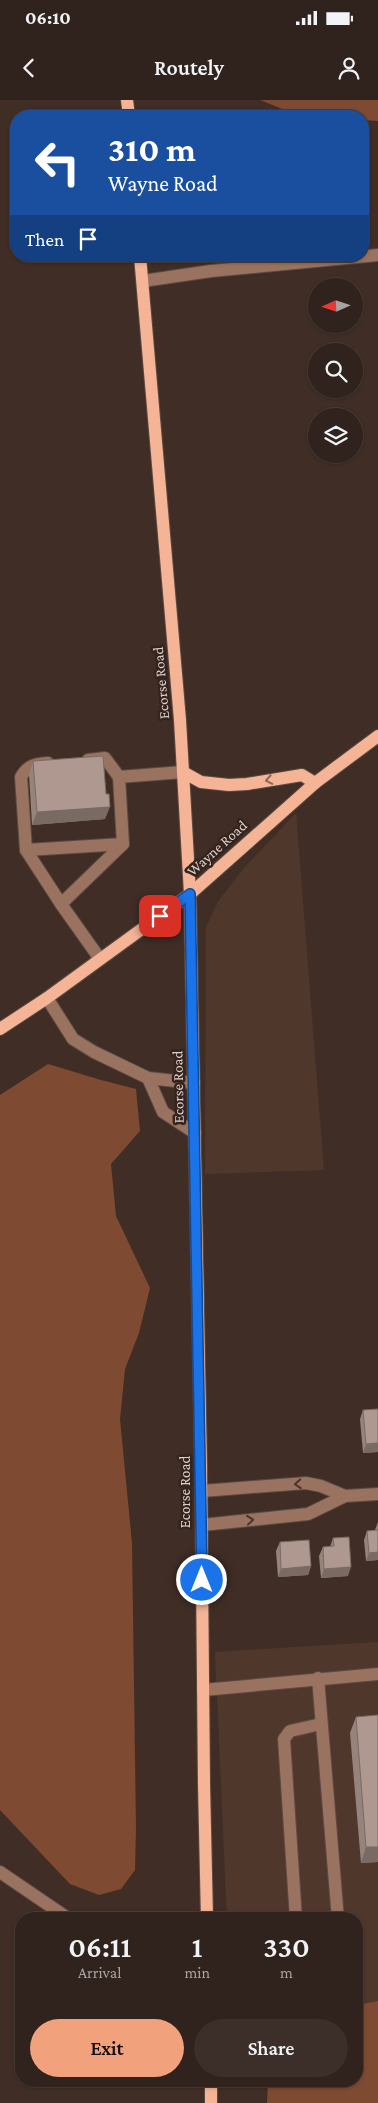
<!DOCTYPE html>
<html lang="en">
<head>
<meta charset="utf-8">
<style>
  :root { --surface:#30221c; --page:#3c2f29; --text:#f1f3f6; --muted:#a8a4a3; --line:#4b3f3b; --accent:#f1a17c }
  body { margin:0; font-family:"Crimson Pro",serif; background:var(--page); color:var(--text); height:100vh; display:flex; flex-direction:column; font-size:19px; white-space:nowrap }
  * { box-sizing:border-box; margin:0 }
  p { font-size:16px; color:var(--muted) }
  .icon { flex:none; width:28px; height:28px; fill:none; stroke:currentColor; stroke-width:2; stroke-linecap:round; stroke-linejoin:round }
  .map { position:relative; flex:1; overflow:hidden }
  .details { position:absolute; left:15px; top:1812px; width:348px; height:175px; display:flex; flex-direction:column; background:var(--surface); border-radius:20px; box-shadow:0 1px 4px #0004,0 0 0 1px var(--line) }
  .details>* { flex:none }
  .banner { position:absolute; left:10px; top:10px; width:359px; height:152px; border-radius:20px; box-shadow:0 1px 4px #0004,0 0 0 1px var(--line); background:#1a4fa0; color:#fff; overflow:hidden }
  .needle { width:32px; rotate:267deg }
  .fabs { position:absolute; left:308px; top:178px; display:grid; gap:10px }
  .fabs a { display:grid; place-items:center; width:55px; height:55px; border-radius:50%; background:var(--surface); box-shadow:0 1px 4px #0004,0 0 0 1px var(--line); font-size:25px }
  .pin { position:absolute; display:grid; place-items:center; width:42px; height:42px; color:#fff; margin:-21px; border-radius:10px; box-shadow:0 2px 8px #0006 }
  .me { position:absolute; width:55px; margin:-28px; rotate:0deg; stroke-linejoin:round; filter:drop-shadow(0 0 4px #0008) }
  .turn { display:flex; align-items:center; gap:18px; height:105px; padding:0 15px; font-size:22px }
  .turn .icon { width:65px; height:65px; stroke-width:2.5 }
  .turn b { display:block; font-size:35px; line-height:42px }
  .then { display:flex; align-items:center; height:48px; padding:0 15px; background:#0003; gap:10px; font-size:19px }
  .eta { display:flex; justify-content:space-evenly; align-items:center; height:85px; text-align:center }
  .eta b { font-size:30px; font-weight:600; line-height:35px }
  .action { display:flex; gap:10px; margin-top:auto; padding:10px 15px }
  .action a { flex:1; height:58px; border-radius:30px; background:var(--accent); color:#111; font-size:20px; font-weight:600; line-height:58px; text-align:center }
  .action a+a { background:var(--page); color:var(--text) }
  .status { display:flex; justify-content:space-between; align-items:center; height:35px; padding:0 25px; background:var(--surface); direction:ltr }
  .status svg { height:14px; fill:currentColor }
  header { display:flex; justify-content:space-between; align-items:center; height:65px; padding:0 15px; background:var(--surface); font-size:22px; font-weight:600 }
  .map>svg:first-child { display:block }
</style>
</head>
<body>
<div class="status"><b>06:10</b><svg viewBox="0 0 49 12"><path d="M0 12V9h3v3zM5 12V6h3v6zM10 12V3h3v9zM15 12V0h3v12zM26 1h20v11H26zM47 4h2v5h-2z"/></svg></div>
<header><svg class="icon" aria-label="back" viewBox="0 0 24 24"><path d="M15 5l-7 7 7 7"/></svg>Routely<svg class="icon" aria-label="person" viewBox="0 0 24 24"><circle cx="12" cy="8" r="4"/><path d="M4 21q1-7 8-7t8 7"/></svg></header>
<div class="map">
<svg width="378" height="2003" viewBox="0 0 378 2003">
  <rect width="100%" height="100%" fill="#402e26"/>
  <!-- built -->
  <g fill="#4f372c">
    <path d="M 296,713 L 324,1070 L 205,1074 L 206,827 L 219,800 L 244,768 Z"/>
    <path d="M 378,1542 L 378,1901 L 356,1905 L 356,1819 L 227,1819 L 215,1552 Z"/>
  </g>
  <!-- green -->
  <g fill="#7e4a32">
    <path d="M 260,0 L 378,0 L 378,21 L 363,20 L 362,16 L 297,15 Z"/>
    <path d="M 48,964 L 101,980 L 136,989 L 140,1031 L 111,1064 L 116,1116 L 150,1188 L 139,1233 L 125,1269 L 120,1319 L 132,1443 L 136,1728 L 135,1770 L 121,1789 L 99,1795 L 70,1784 L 0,1710 L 0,995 Z"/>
    <path d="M 378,1901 L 378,2003 L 267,2003 L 268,1981 L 356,1981 L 356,1905 Z"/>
  </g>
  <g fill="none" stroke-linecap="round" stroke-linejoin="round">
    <defs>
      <g id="minor">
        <path d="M 143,181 L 211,171 L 378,155"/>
        <path d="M 88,660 L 105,658 L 119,677"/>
        <path d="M 48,663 C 35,664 28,665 21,677 L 26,750 L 61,804"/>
        <path d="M 26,750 L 123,744"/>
        <path d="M 100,859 L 61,804 L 123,744 L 119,677 L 183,672"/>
        <path d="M 47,898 L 73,939 L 94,952 L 148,978 L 194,983"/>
        <path d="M 148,978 L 163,1012 L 195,1033"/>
        <path d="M 202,1391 L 306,1383 L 321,1386 L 345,1396"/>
        <path d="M 202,1425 L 308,1414 L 345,1396 L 378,1394"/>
        <path d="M 318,1578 L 338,1819"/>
        <path d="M 203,1590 L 378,1574"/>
        <path d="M 0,1772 L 69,1819"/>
        <path d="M 296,1819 L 284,1639 L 290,1631 L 321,1624"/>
      </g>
      <g id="major">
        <path d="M 127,0 L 129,16"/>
        <path d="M 140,156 L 180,620 L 190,794 L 201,1367 L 204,1684 L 207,1819"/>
        <path d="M 183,672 L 201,682 L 229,685 L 247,684 L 302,675 L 315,683"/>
        <path d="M 0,929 L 47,898 L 190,794 L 315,683 L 378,636"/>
        <path d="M 211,1981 L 211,2003"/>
      </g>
    </defs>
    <!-- minor casing -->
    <use href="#minor" stroke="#5c4b43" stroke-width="14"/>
    <!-- major casing -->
    <use href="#major" stroke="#5c4b43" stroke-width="14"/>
    <!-- minor -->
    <use href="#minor" stroke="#9a7260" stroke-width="12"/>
    <!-- major -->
    <use href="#major" stroke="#f6b496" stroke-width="12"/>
  </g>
  <!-- wall -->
  <g fill="#96837b">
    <path d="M 33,661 L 105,719 L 32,725 L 29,674 Z"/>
    <path d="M 363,1310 L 378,1352 L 363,1353 L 360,1319 Z"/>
    <path d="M 378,1422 L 378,1460 L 366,1461 L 364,1440 L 367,1431 L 375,1430 Z"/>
    <path d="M 333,1438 L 348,1476 L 321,1478 L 319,1456 L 323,1447 L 330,1447 Z"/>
    <path d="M 280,1442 L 311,1466 L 308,1475 L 278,1477 L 276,1451 Z"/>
    <path d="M 356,1617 L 378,1762 L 361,1763 L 350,1633 Z"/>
  </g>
  <!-- shaded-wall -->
  <g fill="#7a6a64">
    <path d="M 110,707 L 105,719 L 32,725 L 37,712 Z"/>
    <path d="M 378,1343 L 378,1352 L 363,1353 L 366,1344 Z"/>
    <path d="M 378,1452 L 378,1460 L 366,1461 L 369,1453 Z"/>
    <path d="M 311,1466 L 308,1475 L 278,1477 L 281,1469 Z"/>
    <path d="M 351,1467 L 348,1476 L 321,1478 L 324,1469 Z"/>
    <path d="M 366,1747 L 378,1747 L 378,1762 L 361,1763 Z"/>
  </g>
  <!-- building -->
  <g fill="#ae988f" stroke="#7a6a64">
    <path d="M 103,656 L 106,694 L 109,694 L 110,707 L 37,712 L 33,661 Z"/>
    <path d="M 378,1309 L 378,1343 L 366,1344 L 363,1310 Z"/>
    <path d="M 378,1430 L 378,1452 L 369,1453 L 367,1431 Z"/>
    <path d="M 349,1437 L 351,1467 L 324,1469 L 323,1447 L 334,1446 L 333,1438 Z"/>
    <path d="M 309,1440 L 311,1466 L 281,1469 L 280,1442 Z"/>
    <path d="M 378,1615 L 378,1747 L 366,1747 L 356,1617 Z"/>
  </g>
  <!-- one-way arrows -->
  <defs><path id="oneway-chevron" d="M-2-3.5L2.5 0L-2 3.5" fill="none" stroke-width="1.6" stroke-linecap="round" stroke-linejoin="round" transform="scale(1.25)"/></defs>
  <use stroke="#8c6553" href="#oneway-chevron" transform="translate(269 680) rotate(169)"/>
  <g stroke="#49342a">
    <use href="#oneway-chevron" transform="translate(298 1384) rotate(176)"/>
    <use href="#oneway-chevron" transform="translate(250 1420) rotate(-6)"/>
  </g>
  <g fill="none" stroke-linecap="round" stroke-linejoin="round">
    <defs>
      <path id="route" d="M 160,816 L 190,794 L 202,1480"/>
    </defs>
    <!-- route casing -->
    <use href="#route" stroke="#114b97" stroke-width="12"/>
    <!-- route -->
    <use href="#route" stroke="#1a73e8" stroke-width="9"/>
  </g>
  <g text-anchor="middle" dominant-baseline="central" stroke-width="5" stroke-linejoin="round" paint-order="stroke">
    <!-- street labels -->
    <g font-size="15" fill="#dacfc9" stroke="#35241d">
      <text transform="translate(161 583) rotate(-95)">Ecorse Road</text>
      <text transform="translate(217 748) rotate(-42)">Wayne Road</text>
      <text transform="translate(178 987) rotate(-91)">Ecorse Road</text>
      <text transform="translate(185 1392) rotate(-90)">Ecorse Road</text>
    </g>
  </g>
</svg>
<div class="fabs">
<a><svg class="needle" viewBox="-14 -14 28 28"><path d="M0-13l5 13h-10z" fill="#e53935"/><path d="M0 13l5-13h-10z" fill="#a8a4a3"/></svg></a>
<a><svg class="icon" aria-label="search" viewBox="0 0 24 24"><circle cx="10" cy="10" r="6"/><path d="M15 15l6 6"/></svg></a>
<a><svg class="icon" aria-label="layers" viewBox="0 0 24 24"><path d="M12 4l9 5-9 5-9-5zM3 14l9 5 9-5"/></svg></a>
</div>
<div class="pin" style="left:160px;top:816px;background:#d93025"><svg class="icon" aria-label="arrive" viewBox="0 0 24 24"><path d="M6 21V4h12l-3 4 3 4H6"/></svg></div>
<svg class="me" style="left:202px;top:1480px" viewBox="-20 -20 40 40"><circle r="17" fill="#1a73e8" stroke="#fff" stroke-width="3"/><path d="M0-11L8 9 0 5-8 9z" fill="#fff"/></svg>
<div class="banner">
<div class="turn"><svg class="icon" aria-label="left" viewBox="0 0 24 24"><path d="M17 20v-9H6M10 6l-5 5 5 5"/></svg><div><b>310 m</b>Wayne Road</div></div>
<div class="then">Then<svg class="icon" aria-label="arrive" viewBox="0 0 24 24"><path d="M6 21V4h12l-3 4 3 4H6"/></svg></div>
</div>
<section class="details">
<div class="eta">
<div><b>06:11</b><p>Arrival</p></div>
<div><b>1</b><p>min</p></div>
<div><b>330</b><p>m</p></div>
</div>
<div class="action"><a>Exit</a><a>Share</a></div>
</section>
</div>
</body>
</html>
